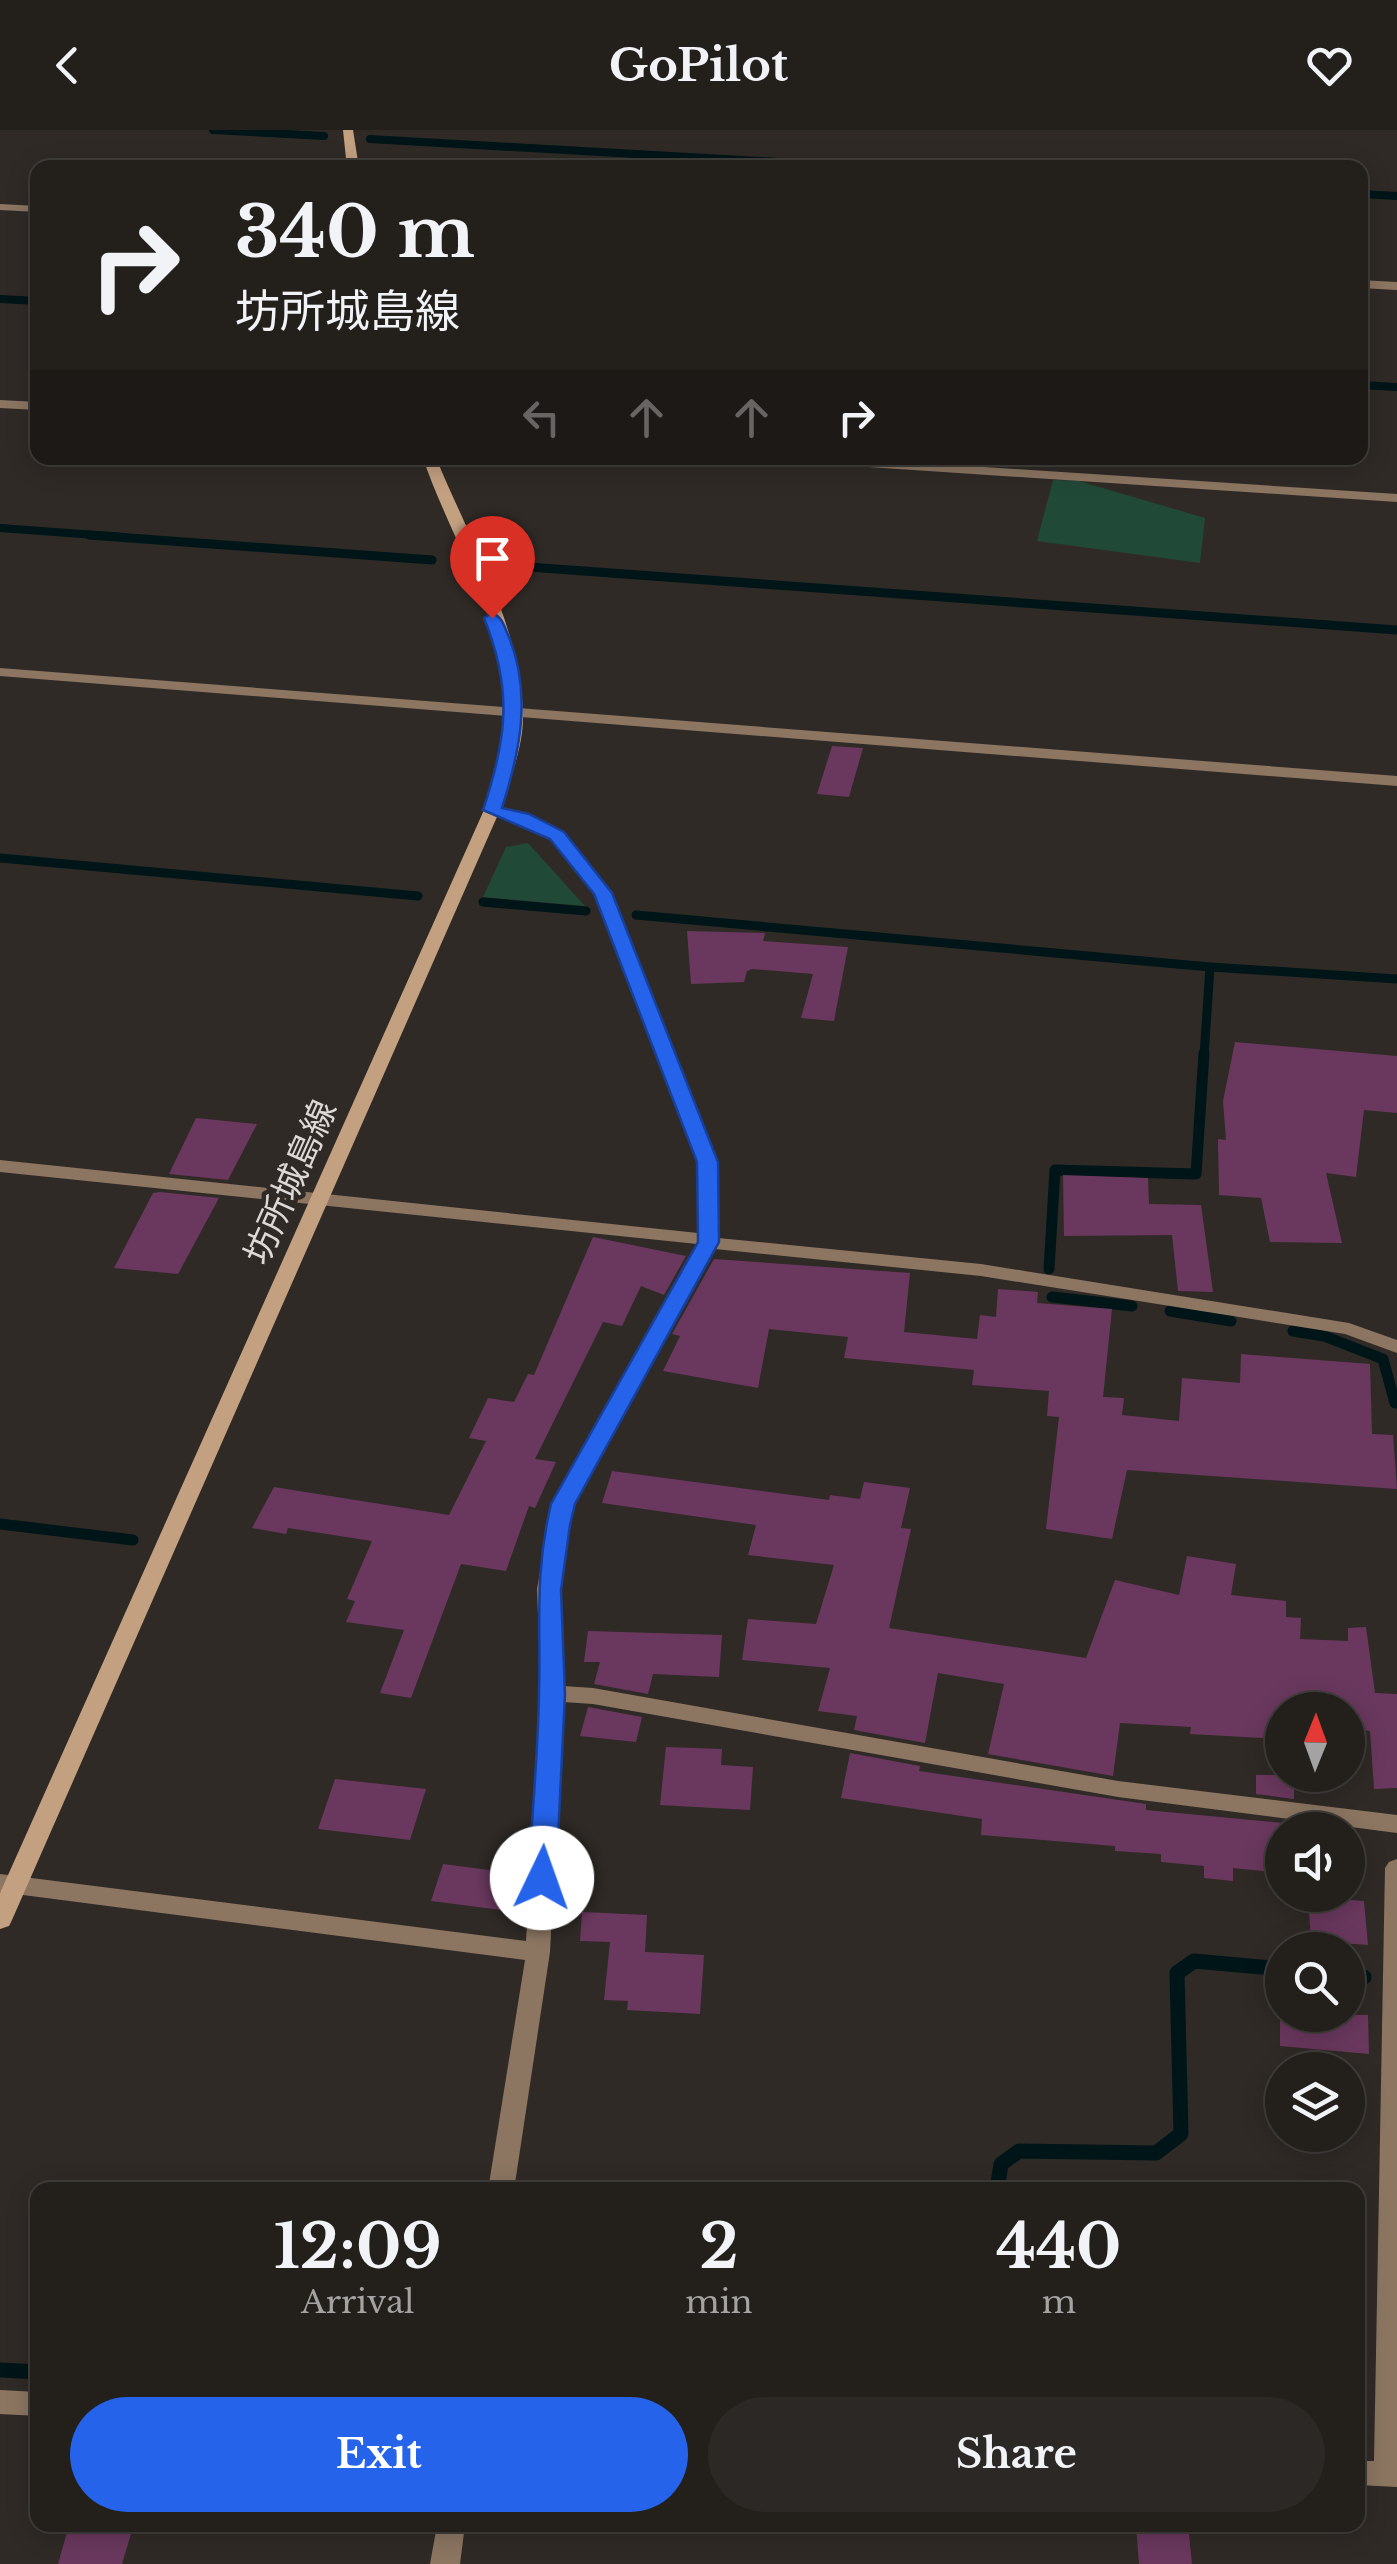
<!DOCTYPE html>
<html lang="en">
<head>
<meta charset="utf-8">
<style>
  :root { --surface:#23201c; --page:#2b2825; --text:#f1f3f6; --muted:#a3a3a3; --line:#403e3b; --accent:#2563eb }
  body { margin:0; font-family:"Libre Baskerville","Noto Sans JP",serif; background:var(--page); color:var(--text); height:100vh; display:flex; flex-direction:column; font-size:38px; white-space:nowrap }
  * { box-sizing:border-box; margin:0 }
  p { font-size:32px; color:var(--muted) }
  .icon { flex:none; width:55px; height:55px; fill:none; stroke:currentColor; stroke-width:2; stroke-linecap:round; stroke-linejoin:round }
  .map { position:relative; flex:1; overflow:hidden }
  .sheet { position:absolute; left:30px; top:2052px; width:1335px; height:350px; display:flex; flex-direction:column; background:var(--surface); border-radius:20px; box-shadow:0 5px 25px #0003,0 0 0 2px var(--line) }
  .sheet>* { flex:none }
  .top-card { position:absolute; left:30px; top:30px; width:1338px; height:305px; border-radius:20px; box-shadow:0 5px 25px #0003,0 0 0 2px var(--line); background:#23201c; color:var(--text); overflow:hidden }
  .needle { width:65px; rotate:1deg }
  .tools { position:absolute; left:1265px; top:1562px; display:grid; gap:20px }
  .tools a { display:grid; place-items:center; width:100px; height:100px; border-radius:50%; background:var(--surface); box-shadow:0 5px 25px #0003,0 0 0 2px var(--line); font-size:50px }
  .pin { position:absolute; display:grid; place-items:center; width:85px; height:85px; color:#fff; margin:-102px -42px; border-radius:50% 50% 50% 0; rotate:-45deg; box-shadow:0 0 10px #0007 }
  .pin .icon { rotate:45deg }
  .me { position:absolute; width:110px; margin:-55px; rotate:3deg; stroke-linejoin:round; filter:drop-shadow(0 0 8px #0008) }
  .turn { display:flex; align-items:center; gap:35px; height:210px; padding:0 40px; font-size:45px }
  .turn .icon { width:130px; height:130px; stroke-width:2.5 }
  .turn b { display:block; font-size:70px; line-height:85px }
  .lanes { display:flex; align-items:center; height:95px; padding:0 40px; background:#0003; justify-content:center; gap:50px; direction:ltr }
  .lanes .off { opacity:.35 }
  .eta { display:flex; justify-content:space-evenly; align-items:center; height:170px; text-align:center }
  .eta b { font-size:60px; font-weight:700; line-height:70px }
  .cta { display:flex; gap:20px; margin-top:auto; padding:20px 40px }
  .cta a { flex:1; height:115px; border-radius:60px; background:var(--accent); color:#fff; font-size:40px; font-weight:700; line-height:115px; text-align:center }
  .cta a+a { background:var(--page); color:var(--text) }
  header { display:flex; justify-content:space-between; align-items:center; height:130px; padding:0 40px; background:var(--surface); font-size:45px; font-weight:700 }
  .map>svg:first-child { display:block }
</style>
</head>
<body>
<header><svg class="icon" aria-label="back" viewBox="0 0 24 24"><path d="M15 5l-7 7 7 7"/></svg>GoPilot<svg class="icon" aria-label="heart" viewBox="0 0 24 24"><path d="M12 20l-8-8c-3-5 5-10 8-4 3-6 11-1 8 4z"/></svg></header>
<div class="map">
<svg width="1397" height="2434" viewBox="0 0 1397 2434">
  <rect width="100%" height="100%" fill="#2f2a26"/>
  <!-- green -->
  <g fill="#214937">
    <path d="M 1053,350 L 1079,351 L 1205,388 L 1200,433 L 1037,411 Z"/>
    <path d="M 528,713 L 585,776 L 483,767 L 506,717 Z"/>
  </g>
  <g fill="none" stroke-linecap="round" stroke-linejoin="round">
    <!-- stream-far3 -->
    <g stroke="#001518" stroke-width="8">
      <path d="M 213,0 L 324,6"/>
      <path d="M 370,9 L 885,38"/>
      <path d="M 1360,64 L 1397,66"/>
      <path d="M 0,169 L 38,171"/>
      <path d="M 1360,255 L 1397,257"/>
      <path d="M 0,398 L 123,407"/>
    </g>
    <!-- stream-far2 -->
    <g stroke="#001518" stroke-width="9">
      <path d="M 89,405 L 432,430"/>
      <path d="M 500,435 L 1397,500"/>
      <path d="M 0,728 L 418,766"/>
      <path d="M 483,772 L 586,781"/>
      <path d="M 636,785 L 1210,837 L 1397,849"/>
      <path d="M 1204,926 L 1210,837"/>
    </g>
    <!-- stream-far1 -->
    <g stroke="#001518" stroke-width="11">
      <path d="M 1049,1139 L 1055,1040 L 1196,1044 L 1204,923"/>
      <path d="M 1052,1167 L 1132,1176"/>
      <path d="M 1170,1181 L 1231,1191"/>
      <path d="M 1293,1201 L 1324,1206 L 1383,1229 L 1395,1273"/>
      <path d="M 0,1394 L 133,1410"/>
    </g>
    <!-- stream -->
    <g stroke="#001518" stroke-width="15">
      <path d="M 1348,1845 L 1364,1847"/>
      <path d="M 997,2060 L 1001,2034 L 1019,2021 L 1156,2023 L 1181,2004 L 1177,1843 L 1194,1831 L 1282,1839"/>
      <path d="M 0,2240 L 38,2242"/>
    </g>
  </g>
  <!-- building -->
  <g fill="#6a385e">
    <path d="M 832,616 L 863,618 L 849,667 L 817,664 Z"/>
    <path d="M 687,801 L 765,803 L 763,811 L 848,817 L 834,891 L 801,888 L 813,844 L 752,839 L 747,841 L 744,852 L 691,854 Z"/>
    <path d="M 1235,912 L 1397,926 L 1397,983 L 1364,980 L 1356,1047 L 1326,1043 L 1342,1113 L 1270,1112 L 1261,1068 L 1219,1065 L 1218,1009 L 1226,1010 L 1223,971 Z"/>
    <path d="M 196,988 L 257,994 L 228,1050 L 169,1044 Z"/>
    <path d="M 1063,1045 L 1148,1048 L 1149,1074 L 1201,1075 L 1213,1162 L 1178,1161 L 1172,1105 L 1064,1106 Z"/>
    <path d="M 160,1062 L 219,1068 L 178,1144 L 114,1138 L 153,1063 Z"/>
    <path d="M 593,1107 L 686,1126 L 664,1165 L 641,1156 L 622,1196 L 603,1192 L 535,1329 L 556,1332 L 535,1378 L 529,1376 L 506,1441 L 461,1434 L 411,1568 L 380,1563 L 404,1500 L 346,1492 L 355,1471 L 347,1469 L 372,1411 L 288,1398 L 286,1404 L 252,1398 L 274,1357 L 449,1385 L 486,1311 L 469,1308 L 488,1268 L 514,1272 L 528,1244 L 534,1245 Z"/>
    <path d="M 714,1129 L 910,1143 L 904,1202 L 977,1209 L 980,1185 L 996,1187 L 998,1159 L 1038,1162 L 1037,1173 L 1112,1179 L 1103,1267 L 1124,1268 L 1122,1285 L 1179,1291 L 1182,1248 L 1240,1253 L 1241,1224 L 1370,1234 L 1372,1304 L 1393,1305 L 1397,1359 L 1127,1340 L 1112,1409 L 1046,1399 L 1059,1287 L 1047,1286 L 1049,1261 L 972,1255 L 974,1240 L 844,1228 L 848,1207 L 769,1199 L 758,1258 L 663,1241 L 680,1206 L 672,1204 Z"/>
    <path d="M 612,1341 L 829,1370 L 830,1365 L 860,1369 L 864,1352 L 910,1358 L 901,1398 L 911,1399 L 889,1498 L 1086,1528 L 1115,1450 L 1179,1465 L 1187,1426 L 1236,1434 L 1231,1465 L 1286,1471 L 1286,1487 L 1301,1488 L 1300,1509 L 1348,1511 L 1348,1498 L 1366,1497 L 1375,1563 L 1397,1564 L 1397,1658 L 1374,1659 L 1370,1601 L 1348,1598 L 1348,1580 L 1282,1580 L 1282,1609 L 1190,1604 L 1191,1597 L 1120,1593 L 1113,1646 L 988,1624 L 1004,1554 L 938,1543 L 925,1613 L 854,1600 L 857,1586 L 818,1581 L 830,1538 L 742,1530 L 748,1489 L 816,1494 L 834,1435 L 748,1425 L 756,1395 L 602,1373 Z"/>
    <path d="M 588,1501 L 722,1505 L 719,1547 L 653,1544 L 648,1564 L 594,1554 L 600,1532 L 584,1532 Z"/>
    <path d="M 588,1577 L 642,1587 L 636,1612 L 580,1606 Z"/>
    <path d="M 666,1617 L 722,1619 L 721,1635 L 753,1637 L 750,1680 L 660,1675 Z"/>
    <path d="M 850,1623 L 920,1636 L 919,1641 L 1146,1674 L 1146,1680 L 1294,1694 L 1294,1700 L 1282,1700 L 1282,1743 L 1233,1738 L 1233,1751 L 1204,1748 L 1204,1736 L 1161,1732 L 1161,1724 L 1115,1721 L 1115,1716 L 981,1705 L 982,1689 L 841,1668 Z"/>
    <path d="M 1256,1645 L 1294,1645 L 1294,1669 L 1256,1664 Z"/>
    <path d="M 335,1649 L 426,1659 L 410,1710 L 318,1699 Z"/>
    <path d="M 443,1734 L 512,1743 L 501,1780 L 431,1771 Z"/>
    <path d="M 1308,1767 L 1364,1771 L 1368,1815 L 1311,1811 Z"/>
    <path d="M 582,1782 L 647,1785 L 645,1822 L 704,1825 L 700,1884 L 627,1880 L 628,1871 L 604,1870 L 610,1812 L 580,1811 Z"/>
    <path d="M 1280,1885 L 1368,1885 L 1369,1924 L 1280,1916 Z"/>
    <path d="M 69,2395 L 133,2397 L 122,2434 L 58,2434 Z"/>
    <path d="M 1136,2395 L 1188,2395 L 1192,2434 L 1139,2434 Z"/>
  </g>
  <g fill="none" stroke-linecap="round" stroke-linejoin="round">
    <!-- minor -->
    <g fill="#8c7662" fill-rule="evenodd">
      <path d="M 0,74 L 38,76 L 38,82 L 0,80 Z"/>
      <path d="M 1360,150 L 1397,152 L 1397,160 L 1360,158 Z"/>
      <path d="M 0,270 L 38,272 L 38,280 L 0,278 Z"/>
      <path d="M 786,328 L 846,328 L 1397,364 L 1397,372 L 793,332 Z"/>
      <path d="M 0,538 L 1397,646 L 1397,656 L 0,546 Z"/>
      <path d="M 492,675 L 529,685 L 563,703 L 611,763 L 717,1032 L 718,1108 L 981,1134 L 1349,1193 L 1397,1210 L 1397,1223 L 1345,1204 L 981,1146 L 715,1119 L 574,1374 L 559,1459 L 563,1556 L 593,1558 L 1118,1651 L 1397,1685 L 1397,1703 L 1118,1667 L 593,1574 L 563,1572 L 550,1822 L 514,2060 L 488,2060 L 525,1830 L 0,1762 L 0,1744 L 526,1811 L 541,1563 L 537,1459 L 552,1374 L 697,1114 L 0,1042 L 0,1030 L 698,1103 L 699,1032 L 595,764 L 551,709 L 517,691 L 486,683 L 486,677 Z"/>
      <path d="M 1397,1729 L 1397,2357 L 1358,2355 L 1358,2331 L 1374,2331 L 1385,1738 L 1389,1732 Z"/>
      <path d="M 0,2260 L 38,2262 L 38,2286 L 0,2284 Z"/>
      <path d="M 437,2395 L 465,2395 L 460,2434 L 430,2434 Z"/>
    </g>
    <!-- secondary -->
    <g fill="#c3a080" fill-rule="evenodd">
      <path d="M 343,0 L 353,0 L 359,38 L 347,38 Z"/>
      <path d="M 423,328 L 436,328 C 469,408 520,494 523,583 C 524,616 510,649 500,680 L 12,1790 L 9,1796 L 0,1799 L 0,1763 L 484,680 C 494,651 505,621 507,590 C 512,501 450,409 423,328 Z"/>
    </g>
  </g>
  <!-- route -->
  <path fill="#2563eb" stroke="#184099" stroke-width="2.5" d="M 492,483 C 503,487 504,497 509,507 C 532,565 520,621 502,678 L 529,684 L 564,702 L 612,763 L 718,1032 L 719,1112 L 575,1374 L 570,1395 L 561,1460 L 565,1564 L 556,1748 L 542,1758 L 528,1748 C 532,1687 538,1625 539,1564 C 541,1493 534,1446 551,1374 L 698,1112 L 697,1032 L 594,764 L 550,709 L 483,680 C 507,608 513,560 484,488 Z"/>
  <g text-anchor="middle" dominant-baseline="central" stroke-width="9" stroke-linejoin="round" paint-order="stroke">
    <!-- street labels -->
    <g font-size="35" fill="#dcd8d5" stroke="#2f2a26">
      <text transform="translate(290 1052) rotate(-66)">坊所城島線</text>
    </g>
  </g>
</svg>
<div class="tools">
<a><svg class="needle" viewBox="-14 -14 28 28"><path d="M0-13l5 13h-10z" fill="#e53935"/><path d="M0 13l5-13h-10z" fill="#a3a3a3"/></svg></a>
<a><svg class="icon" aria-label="sound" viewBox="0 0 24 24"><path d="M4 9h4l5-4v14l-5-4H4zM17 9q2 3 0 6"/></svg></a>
<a><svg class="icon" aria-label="search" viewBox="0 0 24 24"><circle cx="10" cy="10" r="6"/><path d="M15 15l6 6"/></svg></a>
<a><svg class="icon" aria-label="layers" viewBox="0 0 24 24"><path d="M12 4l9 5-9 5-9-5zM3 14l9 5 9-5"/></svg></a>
</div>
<div class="pin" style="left:492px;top:488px;background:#d93025"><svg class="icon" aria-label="arrive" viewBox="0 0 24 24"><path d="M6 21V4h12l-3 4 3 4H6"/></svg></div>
<svg class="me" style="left:542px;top:1748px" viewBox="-20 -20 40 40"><circle r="19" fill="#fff"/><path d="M0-13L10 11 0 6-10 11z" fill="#2563eb"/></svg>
<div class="top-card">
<div class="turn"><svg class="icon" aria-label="right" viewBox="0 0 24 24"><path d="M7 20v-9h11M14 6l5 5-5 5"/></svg><div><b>340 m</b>坊所城島線</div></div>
<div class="lanes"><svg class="icon off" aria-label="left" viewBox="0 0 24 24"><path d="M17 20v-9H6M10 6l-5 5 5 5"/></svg><svg class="icon off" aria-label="ahead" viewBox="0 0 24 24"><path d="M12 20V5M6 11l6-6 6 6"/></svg><svg class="icon off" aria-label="ahead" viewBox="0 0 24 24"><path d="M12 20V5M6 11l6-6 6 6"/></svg><svg class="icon" aria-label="right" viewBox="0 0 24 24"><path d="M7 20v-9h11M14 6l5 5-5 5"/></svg></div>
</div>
<section class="sheet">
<div class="eta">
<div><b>12:09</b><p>Arrival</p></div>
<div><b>2</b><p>min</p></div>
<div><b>440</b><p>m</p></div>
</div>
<div class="cta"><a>Exit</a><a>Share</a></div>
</section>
</div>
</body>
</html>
